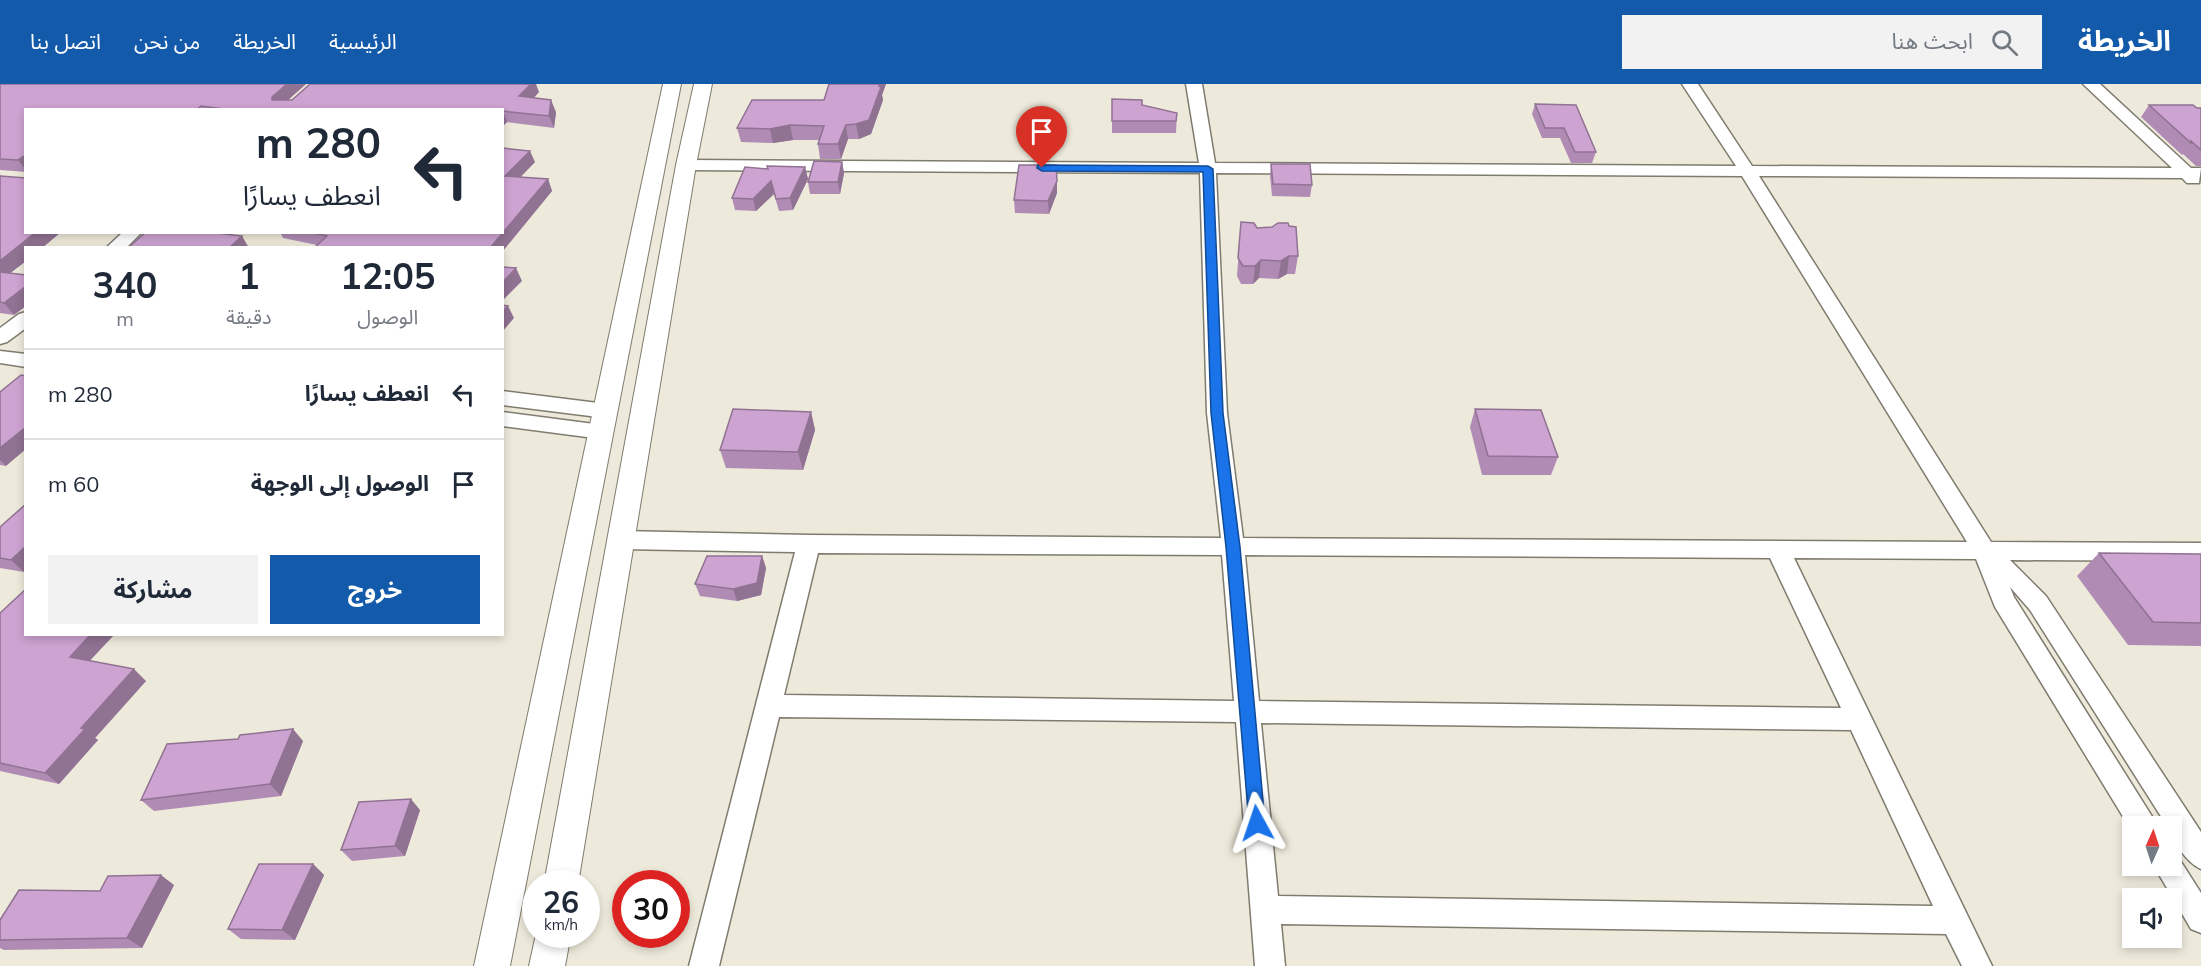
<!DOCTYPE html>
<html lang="ar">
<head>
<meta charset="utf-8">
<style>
  :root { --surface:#fff; --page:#f2f2f3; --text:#1f2937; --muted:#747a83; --line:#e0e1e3; --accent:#135aaa }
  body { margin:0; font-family:Mulish,"Noto Sans Arabic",sans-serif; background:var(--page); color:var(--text); direction:rtl; height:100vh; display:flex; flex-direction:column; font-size:22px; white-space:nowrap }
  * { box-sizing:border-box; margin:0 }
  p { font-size:20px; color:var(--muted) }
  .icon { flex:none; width:33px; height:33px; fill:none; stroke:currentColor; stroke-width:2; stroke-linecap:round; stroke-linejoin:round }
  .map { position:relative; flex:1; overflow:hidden; direction:ltr }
  .sheet { position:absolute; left:24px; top:162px; width:480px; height:390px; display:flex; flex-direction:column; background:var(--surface); border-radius:0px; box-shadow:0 3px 9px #0003; direction:rtl }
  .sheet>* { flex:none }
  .guide { position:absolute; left:24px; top:24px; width:480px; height:126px; border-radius:0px; box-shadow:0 3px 9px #0003; direction:rtl; background:#fff; color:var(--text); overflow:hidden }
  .needle { width:39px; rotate:3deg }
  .tools { position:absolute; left:2122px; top:732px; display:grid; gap:12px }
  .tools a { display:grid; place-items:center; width:60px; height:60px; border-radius:0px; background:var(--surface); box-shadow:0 3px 9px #0003; font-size:30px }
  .speed { position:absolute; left:522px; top:786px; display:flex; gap:12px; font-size:30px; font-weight:700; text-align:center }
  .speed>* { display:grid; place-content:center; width:78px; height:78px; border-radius:50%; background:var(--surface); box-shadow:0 3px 9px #0003; line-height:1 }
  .speed small { font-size:15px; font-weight:400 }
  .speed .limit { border:9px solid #d22; background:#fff; color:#111 }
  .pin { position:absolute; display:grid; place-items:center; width:51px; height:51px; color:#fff; margin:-62px -26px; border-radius:50% 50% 50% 0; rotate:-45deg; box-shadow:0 0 6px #0007 }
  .pin .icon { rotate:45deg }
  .me { position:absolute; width:66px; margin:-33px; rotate:355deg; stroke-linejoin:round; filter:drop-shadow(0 0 4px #0008) }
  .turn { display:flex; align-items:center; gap:21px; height:126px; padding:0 24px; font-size:27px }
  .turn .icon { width:78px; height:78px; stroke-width:2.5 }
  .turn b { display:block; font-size:42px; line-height:51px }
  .eta { display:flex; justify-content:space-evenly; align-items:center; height:102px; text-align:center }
  .eta b { font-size:36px; font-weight:700; line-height:42px }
  .cta { display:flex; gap:12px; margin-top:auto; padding:12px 24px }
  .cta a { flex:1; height:69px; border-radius:0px; background:var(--accent); color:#fff; font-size:24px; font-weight:700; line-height:69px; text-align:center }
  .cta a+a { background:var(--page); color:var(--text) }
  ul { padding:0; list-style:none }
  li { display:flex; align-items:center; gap:18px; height:90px; padding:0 24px; border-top:2px solid var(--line) }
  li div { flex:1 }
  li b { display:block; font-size:22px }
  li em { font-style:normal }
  header { display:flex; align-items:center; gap:36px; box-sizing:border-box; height:84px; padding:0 30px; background:var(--accent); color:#fff }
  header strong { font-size:28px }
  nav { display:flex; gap:33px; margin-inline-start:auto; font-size:21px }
  .search { width:420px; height:54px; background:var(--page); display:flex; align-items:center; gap:15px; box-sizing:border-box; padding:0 21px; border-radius:0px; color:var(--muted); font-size:22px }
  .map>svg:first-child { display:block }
</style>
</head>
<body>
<header>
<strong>الخريطة</strong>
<div class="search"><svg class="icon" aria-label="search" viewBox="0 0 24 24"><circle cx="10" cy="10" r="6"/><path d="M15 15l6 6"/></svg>ابحث هنا</div>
<nav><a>الرئيسية</a><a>الخريطة</a><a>من نحن</a><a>اتصل بنا</a></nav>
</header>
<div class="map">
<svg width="2201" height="882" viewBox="0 0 2201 882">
  <rect width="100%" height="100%" fill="#eeeadb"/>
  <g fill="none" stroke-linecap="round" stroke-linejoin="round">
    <defs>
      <g id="minor">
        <path d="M 1186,0 L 1202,0 L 1215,79 L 1736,82 L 1682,0 L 1698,0 L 1752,82 L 2172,84 L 2083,0 L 2100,0 L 2191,84 L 2201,84 L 2199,99 L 2187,99 L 2182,94 L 1759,92 L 1991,458 L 2201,459 L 2201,477 L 2010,476 L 2046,512 L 2201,748 L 2201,785 C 2187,779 2172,758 2172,742 L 2167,742 L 2030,526 L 2010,503 L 2014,513 L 2158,742 L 2133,742 L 2133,749 L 1995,523 L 1976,475 L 1794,474 L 1992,882 L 1962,882 L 1946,850 L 1281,840 L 1285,882 L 1255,882 L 1236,638 L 779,633 L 719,882 L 689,882 L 795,468 L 620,465 L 612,462 L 609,456 L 612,450 L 620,447 L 809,451 L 1221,454 L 1207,329 L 1200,89 L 686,86 L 678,81 L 686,76 L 1199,79 ZM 1216,89 L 1742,92 L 1967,458 L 1243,454 L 1227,329 ZM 818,469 L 1222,471 L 1234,617 L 784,611 ZM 1245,471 L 1770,474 L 1841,624 L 1259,617 ZM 1261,639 L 1851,646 L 1933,822 L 1278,812 Z"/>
        <path d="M 123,148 L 142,148 L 126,164 L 106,164 Z"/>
        <path d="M 26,228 L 26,244 L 7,258 L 0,260 L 0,244 L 19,230 Z"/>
        <path d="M 0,267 L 26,270 L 26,283 L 0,279 Z"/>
        <path d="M 502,307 L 606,320 L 613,322 L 616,327 L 613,332 L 606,334 L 502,321 Z"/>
        <path d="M 502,328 L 602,341 L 609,343 L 612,348 L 609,353 L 602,355 L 502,342 Z"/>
        <path d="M 2172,770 L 2178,773 L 2201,809 L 2201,849 L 2191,845 L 2154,782 L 2172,782 Z"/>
      </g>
      <g id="tertiary">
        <path d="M 663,0 L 681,0 L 510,882 L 474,882 Z"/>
        <path d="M 694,0 L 712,0 L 696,81 L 578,800 L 544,800 L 676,81 Z"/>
        <path d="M 536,850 L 571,850 L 565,882 L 529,882 Z"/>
      </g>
    </defs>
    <!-- minor casing -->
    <use href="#minor" stroke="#7f7b6e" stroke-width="3"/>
    <!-- tertiary casing -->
    <use href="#tertiary" stroke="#7f7b6e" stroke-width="2"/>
    <!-- minor -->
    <use href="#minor" fill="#fff" fill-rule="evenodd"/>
    <!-- tertiary -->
    <use href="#tertiary" fill="#fff" fill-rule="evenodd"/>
  </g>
  <!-- wall -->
  <g fill="#b08cb4">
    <path d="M 0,0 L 306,0 L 288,16 L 539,8 L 534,14 L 556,28 L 554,44 L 507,38 L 502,43 L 502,26 L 26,26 L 26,88 L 0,86 Z"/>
    <path d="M 829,0 L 886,0 L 882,11 L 883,16 L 871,50 L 859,55 L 848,55 L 841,75 L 820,75 L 818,60 L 819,56 L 793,56 L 773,59 L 741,58 L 737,44 L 824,16 Z"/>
    <path d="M 1112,15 L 1177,29 L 1176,49 L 1112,49 Z"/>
    <path d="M 1535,20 L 1596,68 L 1592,79 L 1571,79 L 1560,54 L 1542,54 L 1532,30 Z"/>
    <path d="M 2149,21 L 2201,24 L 2201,82 L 2196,82 L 2183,70 L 2182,71 L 2141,33 Z"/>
    <path d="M 502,64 L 535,78 L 520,93 L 548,95 L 552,107 L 502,168 L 502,164 L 317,161 L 283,154 L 280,148 L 502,148 Z"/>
    <path d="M 842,78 L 844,89 L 840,110 L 810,110 L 808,98 Z"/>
    <path d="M 1271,80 L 1312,101 L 1310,113 L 1272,112 L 1270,92 Z"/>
    <path d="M 805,83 L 808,95 L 793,126 L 779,127 L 774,110 L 756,127 L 735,126 L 732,114 L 768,85 Z"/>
    <path d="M 0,90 L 26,148 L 61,148 L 42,164 L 26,164 L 26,177 L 10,189 L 14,231 L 0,229 Z"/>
    <path d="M 1057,109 L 1049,130 L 1015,129 L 1014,116 Z"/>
    <path d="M 1241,138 L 1298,172 L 1295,190 L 1287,190 L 1278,195 L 1259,194 L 1253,200 L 1241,200 L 1237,192 Z"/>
    <path d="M 0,308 L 6,382 L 0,381 Z"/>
    <path d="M 1475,325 L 1558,373 L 1551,391 L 1482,391 L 1470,343 Z"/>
    <path d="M 811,328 L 815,346 L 803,386 L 726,384 L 720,366 Z"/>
    <path d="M 0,443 L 24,488 L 0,484 Z"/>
    <path d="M 2099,469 L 2201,470 L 2201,562 L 2128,561 L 2077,492 Z"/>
    <path d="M 762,472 L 766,484 L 761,511 L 737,517 L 700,512 L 695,500 Z"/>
    <path d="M 0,529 L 90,577 L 146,597 L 95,654 L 98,656 L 59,700 L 0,687 Z"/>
    <path d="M 238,655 L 303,657 L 281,712 L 154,727 L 141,716 Z"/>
    <path d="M 420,726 L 405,772 L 352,777 L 341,766 Z"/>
    <path d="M 313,780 L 324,791 L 295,856 L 241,855 L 228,845 Z"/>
    <path d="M 174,801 L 142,864 L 4,866 L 0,864 L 0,836 L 100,807 Z"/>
  </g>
  <!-- shaded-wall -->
  <g fill="#907292">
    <path d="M 287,0 L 306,0 L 279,24 L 272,16 L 272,13 Z"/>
    <path d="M 531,0 L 536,0 L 539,8 L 524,23 L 519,12 Z"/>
    <path d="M 879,0 L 886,0 L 882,11 L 883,16 L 871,50 L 859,55 L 856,40 Z"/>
    <path d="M 551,16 L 556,28 L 554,44 L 549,32 Z"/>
    <path d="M 503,27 L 507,38 L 502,43 Z"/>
    <path d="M 790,41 L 793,56 L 773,59 L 770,45 Z"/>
    <path d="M 846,41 L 848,55 L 841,75 L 838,60 Z"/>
    <path d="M 530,67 L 535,78 L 510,104 L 505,92 Z"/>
    <path d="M 26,71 L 26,86 L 18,76 Z"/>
    <path d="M 842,78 L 844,89 L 840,110 L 838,98 Z"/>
    <path d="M 805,83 L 808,95 L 793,126 L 790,114 Z"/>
    <path d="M 548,95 L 552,107 L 502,168 L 502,164 L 490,164 Z"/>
    <path d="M 771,97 L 774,110 L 756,127 L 753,115 Z"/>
    <path d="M 1057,97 L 1057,109 L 1049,130 L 1048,117 Z"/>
    <path d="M 36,148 L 61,148 L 42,164 L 26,164 L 26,177 L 0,197 L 0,177 Z"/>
    <path d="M 242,152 L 249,164 L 229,164 Z"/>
    <path d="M 1289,172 L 1287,190 L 1278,195 L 1281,177 Z"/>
    <path d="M 1261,176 L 1259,194 L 1253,200 L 1255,182 Z"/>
    <path d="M 516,184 L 522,197 L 502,217 L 502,199 Z"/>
    <path d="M 26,202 L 26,222 L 14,231 L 4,219 Z"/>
    <path d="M 508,222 L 514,234 L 502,248 L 502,228 Z"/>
    <path d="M 811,328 L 815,346 L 803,386 L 798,368 Z"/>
    <path d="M 26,343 L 26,365 L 6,382 L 0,376 L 0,364 Z"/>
    <path d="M 26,462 L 26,487 L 24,488 L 11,476 Z"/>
    <path d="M 762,472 L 766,484 L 761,511 L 737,517 L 733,505 Z"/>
    <path d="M 91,550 L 115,550 L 83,584 L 70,573 Z"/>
    <path d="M 134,585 L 146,597 L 95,654 L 98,656 L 59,700 L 45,689 L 81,644 Z"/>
    <path d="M 293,645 L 303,657 L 281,712 L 270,700 Z"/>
    <path d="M 411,715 L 420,726 L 405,772 L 395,762 Z"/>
    <path d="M 313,780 L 324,791 L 295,856 L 282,846 Z"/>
    <path d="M 161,791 L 174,801 L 142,864 L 127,854 Z"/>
  </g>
  <!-- building -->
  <g fill="#cda3d1" stroke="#907292" stroke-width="1.5">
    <path d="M 0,0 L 287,0 L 272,13 L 272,16 L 292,16 L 310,0 L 531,0 L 519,12 L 551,16 L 549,32 L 502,27 L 502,26 L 232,26 L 201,22 L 196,26 L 26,26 L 26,71 L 18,76 L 0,75 Z"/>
    <path d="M 829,0 L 879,0 L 879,2 L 881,3 L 869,36 L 856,40 L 846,41 L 838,60 L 818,60 L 824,42 L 790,41 L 770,45 L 737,44 L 752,16 L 824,16 Z"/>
    <path d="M 1112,15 L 1142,16 L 1142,21 L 1177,29 L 1176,37 L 1112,37 Z"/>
    <path d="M 1535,20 L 1576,21 L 1596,68 L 1575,68 L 1564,44 L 1545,44 Z"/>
    <path d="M 2149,21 L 2193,21 L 2197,24 L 2201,24 L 2201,66 L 2191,57 L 2191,59 Z"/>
    <path d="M 502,64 L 530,67 L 505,92 L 548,95 L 490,164 L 314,164 L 327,152 L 310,148 L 502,148 Z"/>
    <path d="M 814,77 L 842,78 L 838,98 L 808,98 Z"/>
    <path d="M 1271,80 L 1310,80 L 1312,101 L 1273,100 Z"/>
    <path d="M 1019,81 L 1056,81 L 1057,97 L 1048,117 L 1014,116 Z"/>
    <path d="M 767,82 L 805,83 L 790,114 L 776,115 L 771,97 L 753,115 L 732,114 L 745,83 L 768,85 Z"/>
    <path d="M 0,92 L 26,94 L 26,148 L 36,148 L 0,177 Z"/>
    <path d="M 1241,138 L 1254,139 L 1257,144 L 1272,143 L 1278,139 L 1288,139 L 1289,142 L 1296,143 L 1298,172 L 1289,172 L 1281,177 L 1261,176 L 1255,182 L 1243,182 L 1238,174 Z"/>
    <path d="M 146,148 L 209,148 L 242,152 L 229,164 L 128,164 Z"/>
    <path d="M 502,183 L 516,184 L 502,199 Z"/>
    <path d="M 0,188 L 26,191 L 26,202 L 4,219 L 0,218 Z"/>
    <path d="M 502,221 L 508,222 L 502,228 Z"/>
    <path d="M 21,291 L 26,292 L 26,343 L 0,364 L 0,308 Z"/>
    <path d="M 733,325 L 811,328 L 798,368 L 720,366 Z"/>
    <path d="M 1475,325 L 1541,326 L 1558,373 L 1488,372 Z"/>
    <path d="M 26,420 L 26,462 L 11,476 L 0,474 L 0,443 Z"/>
    <path d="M 2099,469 L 2201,470 L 2201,539 L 2153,538 Z"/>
    <path d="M 707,472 L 762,472 L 757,499 L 733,505 L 695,500 Z"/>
    <path d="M 26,505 L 26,550 L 91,550 L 70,573 L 134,585 L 81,644 L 85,645 L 45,689 L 0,679 L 0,529 Z"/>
    <path d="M 293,645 L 270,700 L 141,716 L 167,660 L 238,655 L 240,651 Z"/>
    <path d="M 411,715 L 395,762 L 341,766 L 359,718 Z"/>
    <path d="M 259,780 L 313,780 L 282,846 L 228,845 Z"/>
    <path d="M 161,791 L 127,854 L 0,856 L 0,836 L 19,806 L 100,807 L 108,792 Z"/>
  </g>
  <!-- route -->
  <path fill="#1a73e8" stroke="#114b97" stroke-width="1.5" d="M 1038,81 L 1208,82 L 1213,85 L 1223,329 L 1240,463 L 1265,739 L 1263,744 L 1257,746 L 1251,744 L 1249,739 L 1226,463 L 1211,329 L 1203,88 L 1042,87 L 1037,84 Z"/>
</svg>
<div class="tools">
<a><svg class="needle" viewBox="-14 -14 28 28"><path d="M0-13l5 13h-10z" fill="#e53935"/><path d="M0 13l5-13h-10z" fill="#747a83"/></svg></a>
<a><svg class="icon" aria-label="sound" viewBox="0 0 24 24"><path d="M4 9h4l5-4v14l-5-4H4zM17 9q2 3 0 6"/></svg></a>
</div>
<div class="speed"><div>26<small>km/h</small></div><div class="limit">30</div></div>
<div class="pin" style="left:1042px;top:84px;background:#d93025"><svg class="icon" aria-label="arrive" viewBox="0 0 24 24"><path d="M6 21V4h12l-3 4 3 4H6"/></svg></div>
<svg class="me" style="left:1257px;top:739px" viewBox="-20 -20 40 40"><path d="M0-17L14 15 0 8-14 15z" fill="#1a73e8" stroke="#fff" stroke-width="4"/></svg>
<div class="guide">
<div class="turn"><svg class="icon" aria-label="left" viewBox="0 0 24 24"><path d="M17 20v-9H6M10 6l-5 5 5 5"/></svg><div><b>280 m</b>انعطف يسارًا</div></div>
</div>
<section class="sheet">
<div class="eta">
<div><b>12:05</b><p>الوصول</p></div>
<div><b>1</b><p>دقيقة</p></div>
<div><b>340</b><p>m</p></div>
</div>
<ul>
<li><svg class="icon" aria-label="left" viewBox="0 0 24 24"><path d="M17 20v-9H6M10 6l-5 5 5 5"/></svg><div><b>انعطف يسارًا</b></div><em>280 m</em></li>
<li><svg class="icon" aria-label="arrive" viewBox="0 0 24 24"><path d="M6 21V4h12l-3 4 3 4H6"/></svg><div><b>الوصول إلى الوجهة</b></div><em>60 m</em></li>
</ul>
<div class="cta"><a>خروج</a><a>مشاركة</a></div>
</section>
</div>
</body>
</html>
